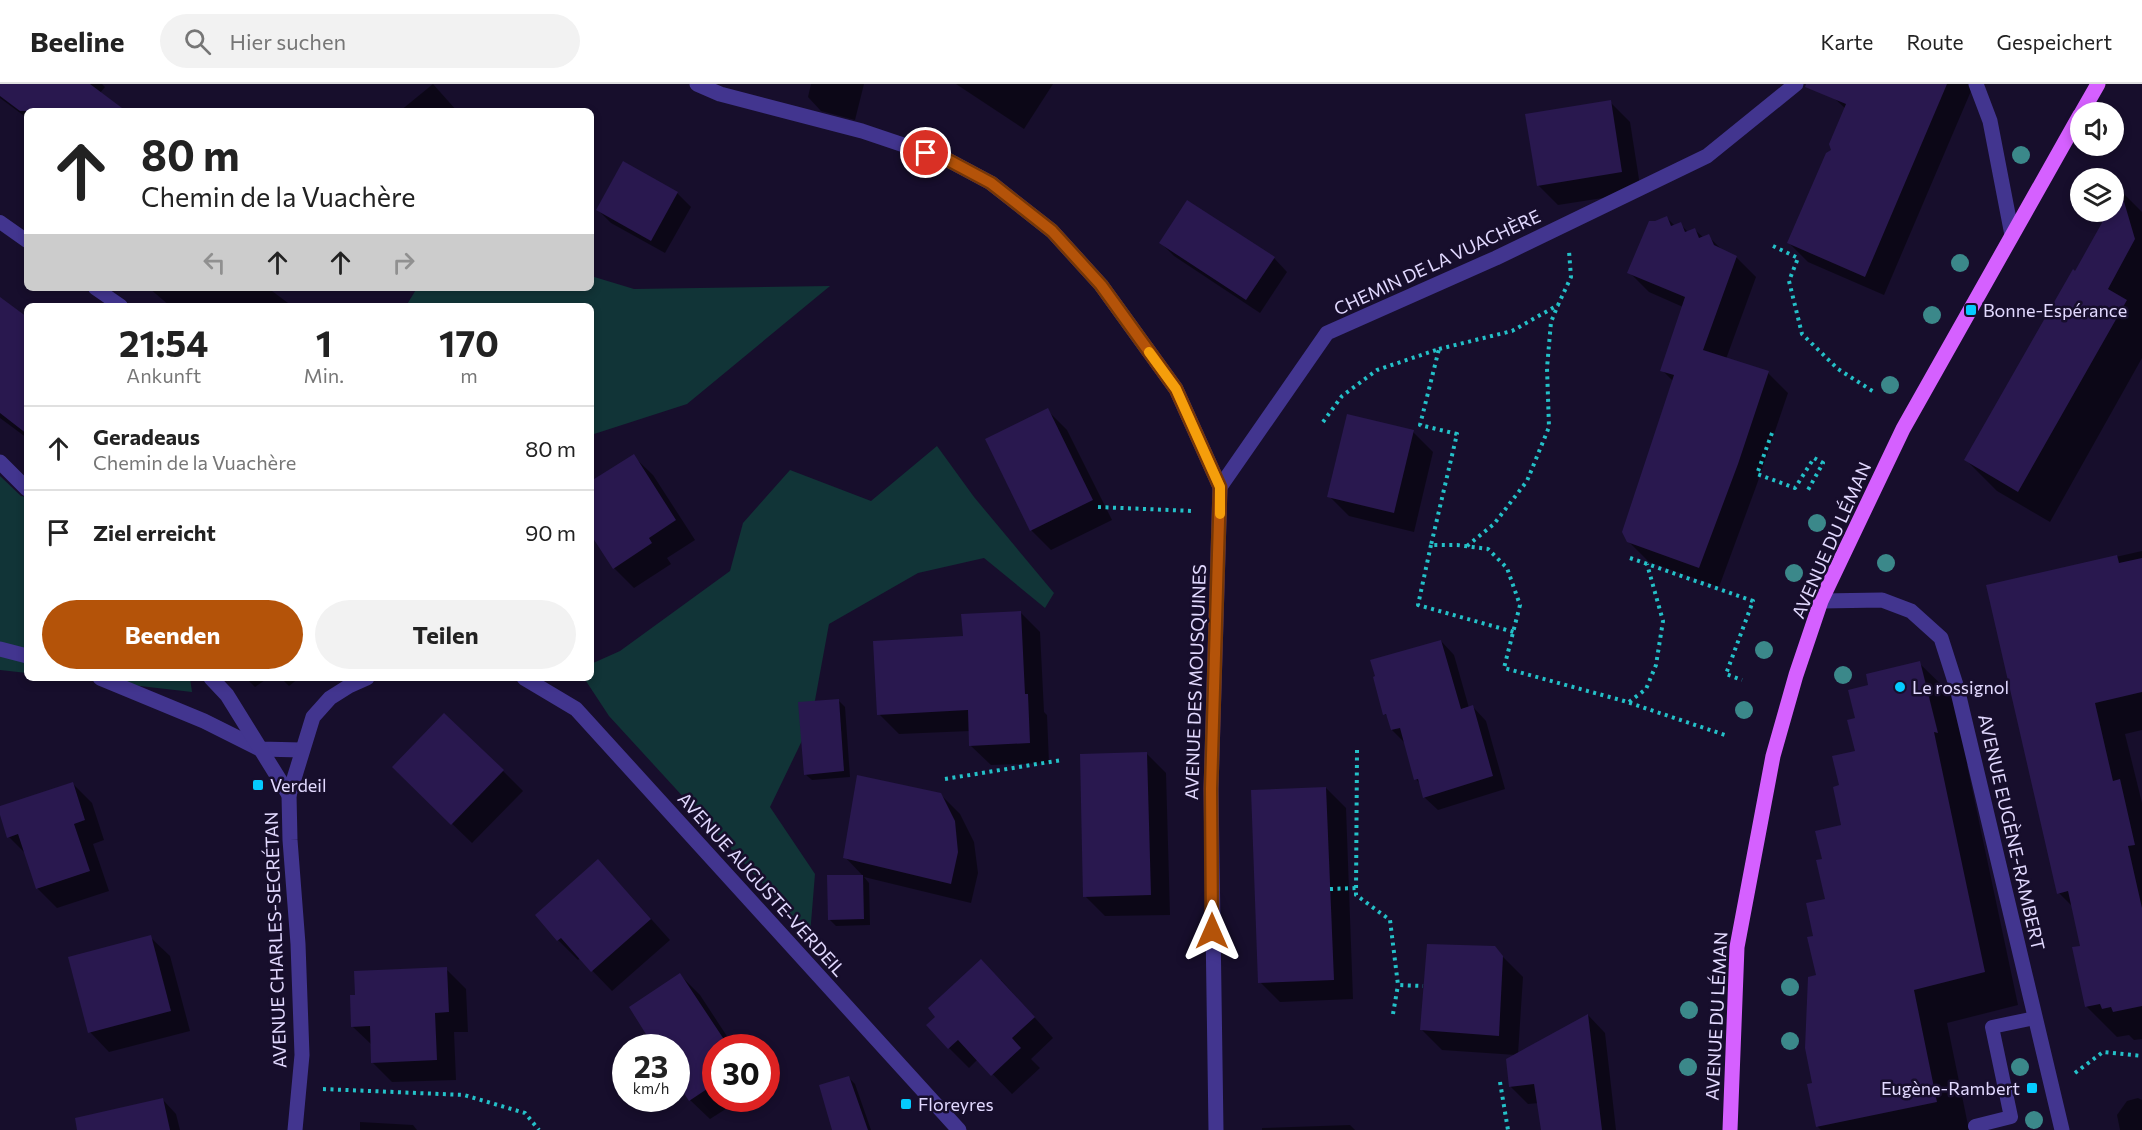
<!DOCTYPE html>
<html lang="de">
<head>
<meta charset="utf-8">
<style>
  :root { --surface:#fff; --page:#f2f2f2; --text:#222; --muted:#767676; --line:#e0e0e0; --accent:#b45309 }
  body { margin:0; font-family:Commissioner,sans-serif; background:var(--page); color:var(--text); height:100vh; display:flex; flex-direction:column; font-size:22px; white-space:nowrap }
  * { box-sizing:border-box; margin:0 }
  p { font-size:20px; color:var(--muted) }
  .icon { flex:none; width:33px; height:33px; fill:none; stroke:currentColor; stroke-width:2; stroke-linecap:round; stroke-linejoin:round }
  .map { position:relative; flex:1; overflow:hidden }
  .details { position:absolute; left:24px; top:219px; width:570px; height:378px; display:flex; flex-direction:column; background:var(--surface); border-radius:9px; box-shadow:0 3px 9px #0003 }
  .details>* { flex:none }
  .top-card { position:absolute; left:24px; top:24px; width:570px; height:183px; border-radius:9px; box-shadow:0 3px 9px #0003; background:#fff; color:var(--text); overflow:hidden }
  .tools { position:absolute; left:2070px; top:18px; display:grid; gap:12px }
  .tools a { display:grid; place-items:center; width:54px; height:54px; border-radius:50%; background:var(--surface); box-shadow:0 3px 9px #0003; font-size:30px }
  .speed { position:absolute; left:612px; top:950px; display:flex; gap:12px; font-size:30px; font-weight:700; text-align:center }
  .speed>* { display:grid; place-content:center; width:78px; height:78px; border-radius:50%; background:var(--surface); box-shadow:0 3px 9px #0003; line-height:1 }
  .speed small { font-size:15px; font-weight:400 }
  .speed .limit { border:9px solid #d22; background:#fff; color:#111 }
  .pin { position:absolute; display:grid; place-items:center; width:51px; height:51px; color:#fff; margin:-26px; border:3px solid #fff; border-radius:50%; box-shadow:0 2px 6px #0007 }
  .me { position:absolute; width:66px; margin:-33px; rotate:0deg; stroke-linejoin:round; filter:drop-shadow(0 0 4px #0008) }
  .turn { display:flex; align-items:center; gap:21px; height:126px; padding:0 18px; font-size:27px }
  .turn .icon { width:78px; height:78px; stroke-width:2.5 }
  .turn b { display:block; font-size:42px; line-height:51px }
  .lanes { display:flex; align-items:center; height:57px; padding:0 18px; background:#0003; justify-content:center; gap:30px; direction:ltr }
  .lanes .off { opacity:.35 }
  .eta { display:flex; justify-content:space-evenly; align-items:center; height:102px; text-align:center }
  .eta b { font-size:36px; font-weight:700; line-height:42px }
  .action { display:flex; gap:12px; margin-top:auto; padding:12px 18px }
  .action a { flex:1; height:69px; border-radius:36px; background:var(--accent); color:#fff; font-size:24px; font-weight:700; line-height:69px; text-align:center }
  .action a+a { background:var(--page); color:var(--text) }
  ul { padding:0; list-style:none }
  li { display:flex; align-items:center; gap:18px; height:84px; padding:0 18px; border-top:2px solid var(--line) }
  li div { flex:1 }
  li b { display:block; font-size:22px }
  li em { font-style:normal }
  header { display:flex; align-items:center; gap:36px; box-sizing:border-box; height:84px; padding:0 30px; background:var(--surface); border-bottom:2px solid var(--line) }
  header strong { font-size:28px }
  nav { display:flex; gap:33px; margin-inline-start:auto; font-size:21px }
  .search { width:420px; height:54px; background:var(--page); display:flex; align-items:center; gap:15px; box-sizing:border-box; padding:0 21px; border-radius:33px; color:var(--muted); font-size:22px }
  .map>svg:first-child { display:block }
</style>
</head>
<body>
<header>
<strong>Beeline</strong>
<div class="search"><svg class="icon" aria-label="search" viewBox="0 0 24 24"><circle cx="10" cy="10" r="6"/><path d="M15 15l6 6"/></svg>Hier suchen</div>
<nav><a>Karte</a><a>Route</a><a>Gespeichert</a></nav>
</header>
<div class="map">
<svg width="2142" height="1046" viewBox="0 0 2142 1046">
  <rect width="100%" height="100%" fill="#170e2c"/>
  <!-- green -->
  <g fill="#113437">
    <path d="M 591,192 L 634,205 L 830,202 L 687,320 L 591,351 L 591,222 L 406,222 L 417,204 L 591,204 Z"/>
    <path d="M 937,362 L 974,413 L 1054,509 L 1045,524 L 984,474 L 918,489 L 829,540 L 811,638 L 770,723 L 815,790 L 810,851 L 609,632 L 584,594 L 591,594 L 591,580 L 620,567 L 730,487 L 743,439 L 790,386 L 871,417 Z"/>
    <path d="M 0,392 L 21,412 L 27,413 L 27,589 L 0,586 Z"/>
    <path d="M 71,594 L 190,594 L 192,608 Z"/>
  </g>
  <!-- shadow -->
  <g fill="#0007">
    <path d="M 0,0 L 102,0 L 105,3 L 100,9 L 123,27 L 27,27 L 27,34 L 0,14 Z"/>
    <path d="M 433,0 L 457,27 L 400,27 Z"/>
    <path d="M 811,0 L 864,0 L 855,36 L 821,27 L 808,13 Z"/>
    <path d="M 956,0 L 1053,0 L 1024,45 Z"/>
    <path d="M 1842,0 L 1974,0 L 1884,211 L 1808,178 L 1789,159 L 1833,67 L 1846,25 L 1835,15 Z"/>
    <path d="M 1610,18 L 1630,38 L 1641,108 L 1558,121 L 1538,101 Z"/>
    <path d="M 2121,107 L 2142,128 L 2142,274 L 2050,438 L 1997,407 L 1966,376 L 2076,189 L 2109,128 L 2114,128 L 2114,120 Z"/>
    <path d="M 677,109 L 691,123 L 665,169 L 611,139 L 598,126 Z"/>
    <path d="M 1667,134 L 1675,142 L 1680,140 L 1688,148 L 1695,146 L 1704,154 L 1708,152 L 1724,168 L 1736,173 L 1756,193 L 1726,275 L 1768,289 L 1788,309 L 1757,400 L 1719,503 L 1649,478 L 1628,457 L 1674,298 L 1662,286 L 1683,223 L 1649,208 L 1629,188 Z"/>
    <path d="M 1161,159 L 1274,174 L 1287,188 L 1260,229 L 1174,172 Z"/>
    <path d="M 149,204 L 268,204 L 292,222 L 170,222 Z"/>
    <path d="M 0,215 L 27,235 L 27,354 L 0,334 Z"/>
    <path d="M 1047,326 L 1067,346 L 1112,436 L 1051,466 L 1032,447 L 987,356 Z"/>
    <path d="M 1413,348 L 1433,368 L 1414,448 L 1349,432 L 1329,412 Z"/>
    <path d="M 633,372 L 653,391 L 695,456 L 667,474 L 671,480 L 634,504 L 614,484 L 591,448 L 591,399 Z"/>
    <path d="M 2142,467 L 2142,646 L 2125,650 L 2142,719 L 2142,955 L 2134,956 L 2129,951 L 2117,953 L 2086,922 L 2081,863 L 2073,823 L 2059,809 L 1988,502 Z"/>
    <path d="M 1020,528 L 1040,548 L 1044,628 L 1047,631 L 1049,679 L 991,681 L 971,662 L 970,647 L 899,650 L 879,630 L 964,554 Z"/>
    <path d="M 1441,557 L 1454,571 L 1469,624 L 1473,623 L 1486,637 L 1505,705 L 1438,726 L 1424,713 L 1421,701 L 1416,695 L 1406,660 L 1392,646 L 1389,634 L 1385,630 Z"/>
    <path d="M 1919,579 L 1953,612 L 1971,682 L 1967,681 L 2018,921 L 1947,939 L 1969,1046 L 1821,1046 L 1818,1043 L 1814,1000 L 1818,892 L 1815,853 L 1827,816 L 1824,776 L 1843,742 L 1841,702 L 1856,668 L 1857,635 L 1870,603 Z"/>
    <path d="M 246,594 L 268,594 L 255,603 Z"/>
    <path d="M 281,594 L 299,594 L 289,602 Z"/>
    <path d="M 839,617 L 845,623 L 850,693 L 812,696 L 805,690 Z"/>
    <path d="M 1147,670 L 1166,689 L 1170,831 L 1105,832 L 1085,812 Z"/>
    <path d="M 503,687 L 523,707 L 472,759 L 414,703 Z"/>
    <path d="M 72,699 L 92,719 L 104,756 L 93,760 L 109,807 L 57,824 L 37,804 L 26,770 L 9,753 L 0,723 Z"/>
    <path d="M 1326,704 L 1346,724 L 1353,915 L 1280,918 L 1260,898 Z"/>
    <path d="M 940,710 L 960,730 L 974,758 L 978,789 L 971,819 L 864,793 L 869,799 L 870,841 L 836,842 L 829,835 L 829,793 L 863,792 L 845,773 Z"/>
    <path d="M 617,797 L 670,856 L 612,907 L 580,874 L 578,876 L 558,856 Z"/>
    <path d="M 150,853 L 170,872 L 190,947 L 109,968 L 90,948 Z"/>
    <path d="M 1494,864 L 1523,893 L 1518,970 L 1588,931 L 1605,949 L 1616,1046 L 1543,1046 L 1539,1019 L 1528,1020 L 1510,1002 L 1516,971 L 1442,966 L 1422,946 Z"/>
    <path d="M 446,885 L 466,905 L 468,948 L 454,948 L 456,996 L 392,998 L 372,978 L 372,961 L 353,943 Z"/>
    <path d="M 680,891 L 700,911 L 734,963 L 716,963 L 716,1014 L 743,1014 L 710,1035 L 690,1016 L 676,963 L 656,963 Z"/>
    <path d="M 1001,896 L 1053,954 L 1031,975 L 1040,984 L 1012,1010 L 978,975 L 969,984 L 949,964 Z"/>
    <path d="M 849,994 L 855,1000 L 871,1046 L 834,1046 Z"/>
    <path d="M 2138,1014 L 2142,1016 L 2142,1046 L 2120,1046 L 2117,1031 L 2127,1017 Z"/>
    <path d="M 163,1016 L 176,1030 L 180,1046 L 101,1046 Z"/>
    <path d="M 360,1038 L 413,1041 L 417,1046 L 360,1046 Z"/>
    <path d="M 1350,1041 L 1355,1046 L 1262,1046 L 1262,1044 Z"/>
  </g>
  <!-- building -->
  <g fill="#29184f">
    <path d="M 0,0 L 90,0 L 126,27 L 20,27 L 0,12 Z"/>
    <path d="M 1806,0 L 1947,0 L 1865,193 L 1787,159 L 1826,69 L 1831,66 L 1829,60 L 1846,20 L 1805,3 Z"/>
    <path d="M 1611,16 L 1622,88 L 1537,102 L 1525,30 Z"/>
    <path d="M 623,77 L 678,108 L 651,157 L 596,126 Z"/>
    <path d="M 2120,104 L 2135,155 L 2108,205 L 2127,216 L 2018,408 L 1964,376 L 2073,185 L 2075,187 L 2108,128 L 2114,128 L 2114,117 Z"/>
    <path d="M 1187,116 L 1275,173 L 1246,216 L 1159,159 Z"/>
    <path d="M 1667,132 L 1671,142 L 1681,138 L 1685,148 L 1695,144 L 1699,154 L 1709,150 L 1714,161 L 1737,172 L 1703,266 L 1769,287 L 1738,380 L 1699,484 L 1627,458 L 1622,448 L 1674,291 L 1660,287 L 1685,213 L 1627,189 L 1649,137 L 1655,137 Z"/>
    <path d="M 0,213 L 27,233 L 27,350 L 0,329 Z"/>
    <path d="M 1048,324 L 1093,416 L 1030,447 L 985,355 Z"/>
    <path d="M 1347,330 L 1414,346 L 1394,429 L 1327,413 Z"/>
    <path d="M 634,370 L 676,436 L 649,454 L 652,459 L 613,485 L 591,451 L 591,397 Z"/>
    <path d="M 2117,471 L 2119,479 L 2142,474 L 2142,608 L 2095,619 L 2113,697 L 2120,695 L 2135,761 L 2128,762 L 2142,824 L 2142,922 L 2113,928 L 2111,923 L 2102,925 L 2100,920 L 2085,923 L 2072,863 L 2080,862 L 2068,807 L 2057,810 L 1986,501 Z"/>
    <path d="M 1021,527 L 1025,610 L 1028,610 L 1030,659 L 969,662 L 968,626 L 877,631 L 873,557 L 963,552 L 961,530 Z"/>
    <path d="M 1441,556 L 1461,625 L 1473,621 L 1493,692 L 1423,714 L 1418,695 L 1414,696 L 1400,644 L 1391,646 L 1386,630 L 1383,631 L 1373,593 L 1375,592 L 1370,576 Z"/>
    <path d="M 1920,577 L 1938,649 L 1934,648 L 1985,888 L 1914,906 L 1937,1018 L 1816,1043 L 1807,1000 L 1812,999 L 1805,964 L 1808,893 L 1816,891 L 1807,853 L 1813,852 L 1806,819 L 1825,815 L 1816,776 L 1822,775 L 1815,747 L 1841,741 L 1833,703 L 1839,701 L 1832,672 L 1855,667 L 1847,636 L 1855,634 L 1848,606 L 1868,601 L 1866,590 Z"/>
    <path d="M 839,615 L 844,687 L 804,691 L 798,618 Z"/>
    <path d="M 444,629 L 504,686 L 451,741 L 392,683 Z"/>
    <path d="M 1147,668 L 1151,811 L 1083,813 L 1080,670 Z"/>
    <path d="M 857,691 L 941,709 L 955,737 L 958,768 L 951,800 L 843,774 Z"/>
    <path d="M 73,698 L 85,736 L 74,740 L 90,787 L 36,805 L 18,750 L 7,754 L 0,731 L 0,722 Z"/>
    <path d="M 1326,703 L 1334,896 L 1258,899 L 1251,706 Z"/>
    <path d="M 598,775 L 651,835 L 591,888 L 561,854 L 557,857 L 535,831 Z"/>
    <path d="M 827,791 L 863,791 L 864,835 L 828,836 Z"/>
    <path d="M 151,851 L 171,927 L 88,949 L 68,873 Z"/>
    <path d="M 1427,860 L 1495,862 L 1503,872 L 1499,952 L 1420,946 Z"/>
    <path d="M 981,875 L 1035,933 L 1012,954 L 1021,964 L 991,992 L 958,956 L 948,965 L 926,941 L 935,933 L 928,924 Z"/>
    <path d="M 447,883 L 449,928 L 435,929 L 437,976 L 371,979 L 370,942 L 351,943 L 350,911 L 355,911 L 354,887 Z"/>
    <path d="M 680,889 L 729,963 L 716,963 L 716,999 L 689,1017 L 676,997 L 676,963 L 654,963 L 629,923 Z"/>
    <path d="M 1588,930 L 1602,1046 L 1541,1046 L 1534,1000 L 1509,1003 L 1506,975 Z"/>
    <path d="M 849,992 L 868,1046 L 832,1046 L 819,1001 Z"/>
    <path d="M 163,1014 L 170,1046 L 77,1046 L 75,1034 Z"/>
  </g>
  <g fill="none" stroke-linecap="round" stroke-linejoin="round">
    <!-- path -->
    <g stroke="#24c0c8" stroke-width="4" stroke-dasharray="3 4.5" stroke-linecap="butt">
      <path d="M 1773,162 L 1798,174 L 1789,197 L 1802,250 L 1838,285 L 1874,308"/>
      <path d="M 1439,265 L 1512,247 L 1558,221 L 1571,193 L 1569,167"/>
      <path d="M 1323,338 L 1342,312 L 1377,286 L 1439,265 L 1420,341 L 1457,350 L 1431,461 L 1457,461 L 1488,465 L 1507,484 L 1520,521 L 1504,584 L 1624,617 L 1725,651"/>
      <path d="M 1772,349 L 1757,390 L 1795,404 L 1814,374 L 1823,379 L 1808,406"/>
      <path d="M 1098,423 L 1193,427"/>
      <path d="M 1431,461 L 1418,521 L 1514,548"/>
      <path d="M 1467,462 L 1494,440 L 1527,397 L 1549,343 L 1547,284 L 1551,238 L 1558,221"/>
      <path d="M 1630,474 L 1753,517 L 1726,590 L 1742,596"/>
      <path d="M 1629,618 L 1646,605 L 1656,581 L 1663,537 L 1647,480"/>
      <path d="M 1357,666 L 1356,811 L 1390,836 L 1398,901 L 1423,902"/>
      <path d="M 945,695 L 1062,676"/>
      <path d="M 1330,805 L 1356,804"/>
      <path d="M 1393,930 L 1398,901"/>
      <path d="M 2075,989 L 2103,968 L 2142,972"/>
      <path d="M 1500,998 L 1508,1046"/>
      <path d="M 323,1005 L 464,1011 L 525,1029 L 539,1046"/>
    </g>
    <!-- lane -->
    <g stroke="#42358f" stroke-width="14">
      <path d="M 0,138 L 27,157"/>
      <path d="M 95,204 L 121,222"/>
      <path d="M 1975,1042 L 2011,1033 L 1992,943 L 2035,934"/>
    </g>
    <!-- street -->
    <g stroke="#42358f" stroke-width="15">
      <path d="M 697,0 L 720,10 L 862,47 L 948,76 L 991,99 L 1052,147 L 1101,201 L 1176,305 L 1220,403 L 1211,705 L 1216,1046"/>
      <path d="M 1976,0 L 1990,37 L 2012,151"/>
      <path d="M 0,378 L 27,405"/>
      <path d="M 1220,403 L 1327,249 L 1496,174 L 1707,72 L 1796,0"/>
      <path d="M 1821,517 L 1882,516 L 1911,527 L 1941,554 L 1957,604 L 2062,1046"/>
      <path d="M 0,565 L 27,572"/>
      <path d="M 100,594 L 204,637 L 260,665 L 302,666"/>
      <path d="M 211,594 L 227,611 L 289,711"/>
      <path d="M 524,594 L 576,625 L 959,1046"/>
      <path d="M 295,1046 L 302,971 L 298,860 L 290,756 L 289,711 L 313,633 L 330,614 L 349,602 L 367,594"/>
    </g>
    <!-- primary -->
    <g stroke="#d560ff" stroke-width="15">
      <path d="M 2082,28 L 2098,0"/>
      <path d="M 1730,1046 L 1737,863 L 1773,672 L 1796,591 L 1821,517 L 1903,345 L 2080,31"/>
    </g>
  </g>
  <!-- trees -->
  <g fill="#3b888a">
    <circle cx="2021" cy="71" r="9"/>
    <circle cx="1960" cy="179" r="9"/>
    <circle cx="1932" cy="231" r="9"/>
    <circle cx="1890" cy="301" r="9"/>
    <circle cx="1817" cy="439" r="9"/>
    <circle cx="1886" cy="479" r="9"/>
    <circle cx="1794" cy="489" r="9"/>
    <circle cx="1764" cy="566" r="9"/>
    <circle cx="1843" cy="591" r="9"/>
    <circle cx="1744" cy="626" r="9"/>
    <circle cx="1790" cy="903" r="9"/>
    <circle cx="1689" cy="926" r="9"/>
    <circle cx="1790" cy="957" r="9"/>
    <circle cx="1688" cy="983" r="9"/>
    <circle cx="2020" cy="983" r="9"/>
    <circle cx="2034" cy="1036" r="9"/>
  </g>
  <g fill="none" stroke-linecap="round" stroke-linejoin="round">
    <defs>
      <path id="route" d="M 926,69 L 948,76 L 991,99 L 1052,147 L 1101,201 L 1176,305 L 1220,403 L 1211,705 L 1212,847"/>
    </defs>
    <!-- route casing -->
    <use href="#route" stroke="#753606" stroke-width="15"/>
    <!-- route -->
    <use href="#route" stroke="#b45309" stroke-width="10"/>
    <!-- slow -->
    <path stroke="#f59e0b" stroke-width="10" d="M 1149,268 L 1176,305 L 1220,403 L 1220,430"/>
  </g>
  <!-- markers -->
  <g fill="#05cbff" stroke="#170e2c" stroke-width="2">
    <rect x="1965" y="220" width="12" height="12" rx="3"/>
    <circle cx="1900" cy="603" r="6"/>
    <rect x="252" y="695" width="12" height="12" rx="3"/>
    <rect x="2026" y="998" width="12" height="12" rx="3"/>
    <rect x="900" y="1014" width="12" height="12" rx="3"/>
  </g>
  <g text-anchor="middle" dominant-baseline="central" stroke-width="5" stroke-linejoin="round" paint-order="stroke">
    <!-- street labels -->
    <g font-size="18" fill="#e2d9ff" stroke="#170e2c">
      <text transform="translate(1437 178) rotate(-25)">CHEMIN DE LA VUACHÈRE</text>
      <text transform="translate(1831 456) rotate(-66)">AVENUE DU LÉMAN</text>
      <text transform="translate(1195 598) rotate(-88)">AVENUE DES MOUSQUINES</text>
      <text transform="translate(2012 748) rotate(77)">AVENUE EUGÈNE-RAMBERT</text>
      <text transform="translate(762 800) rotate(48)">AVENUE AUGUSTE-VERDEIL</text>
      <text transform="translate(275 856) rotate(-92)">AVENUE CHARLES-SECRÉTAN</text>
      <text transform="translate(1716 932) rotate(-87)">AVENUE DU LÉMAN</text>
    </g>
    <!-- poi labels -->
    <g font-size="18" fill="#e2d9ff" stroke="#170e2c" text-anchor="start">
      <text x="1983" y="226">Bonne-Espérance</text>
      <text x="1912" y="603">Le rossignol</text>
      <text x="270" y="701">Verdeil</text>
      <text x="2020" y="1004" text-anchor="end">Eugène-Rambert</text>
      <text x="918" y="1020">Floreyres</text>
    </g>
  </g>
</svg>
<div class="tools">
<a><svg class="icon" aria-label="sound" viewBox="0 0 24 24"><path d="M4 9h4l5-4v14l-5-4H4zM17 9q2 3 0 6"/></svg></a>
<a><svg class="icon" aria-label="layers" viewBox="0 0 24 24"><path d="M12 4l9 5-9 5-9-5zM3 14l9 5 9-5"/></svg></a>
</div>
<div class="speed"><div>23<small>km/h</small></div><div class="limit">30</div></div>
<div class="pin" style="left:926px;top:69px;background:#d93025"><svg class="icon" aria-label="arrive" viewBox="0 0 24 24"><path d="M6 21V4h12l-3 4 3 4H6"/></svg></div>
<svg class="me" style="left:1212px;top:847px" viewBox="-20 -20 40 40"><path d="M0-17L14 15 0 8-14 15z" fill="#b45309" stroke="#fff" stroke-width="4"/></svg>
<div class="top-card">
<div class="turn"><svg class="icon" aria-label="ahead" viewBox="0 0 24 24"><path d="M12 20V5M6 11l6-6 6 6"/></svg><div><b>80 m</b>Chemin de la Vuachère</div></div>
<div class="lanes"><svg class="icon off" aria-label="left" viewBox="0 0 24 24"><path d="M17 20v-9H6M10 6l-5 5 5 5"/></svg><svg class="icon" aria-label="ahead" viewBox="0 0 24 24"><path d="M12 20V5M6 11l6-6 6 6"/></svg><svg class="icon" aria-label="ahead" viewBox="0 0 24 24"><path d="M12 20V5M6 11l6-6 6 6"/></svg><svg class="icon off" aria-label="right" viewBox="0 0 24 24"><path d="M7 20v-9h11M14 6l5 5-5 5"/></svg></div>
</div>
<section class="details">
<div class="eta">
<div><b>21:54</b><p>Ankunft</p></div>
<div><b>1</b><p>Min.</p></div>
<div><b>170</b><p>m</p></div>
</div>
<ul>
<li><svg class="icon" aria-label="ahead" viewBox="0 0 24 24"><path d="M12 20V5M6 11l6-6 6 6"/></svg><div><b>Geradeaus</b><p>Chemin de la Vuachère</p></div><em>80 m</em></li>
<li><svg class="icon" aria-label="arrive" viewBox="0 0 24 24"><path d="M6 21V4h12l-3 4 3 4H6"/></svg><div><b>Ziel erreicht</b></div><em>90 m</em></li>
</ul>
<div class="action"><a>Beenden</a><a>Teilen</a></div>
</section>
</div>
</body>
</html>
